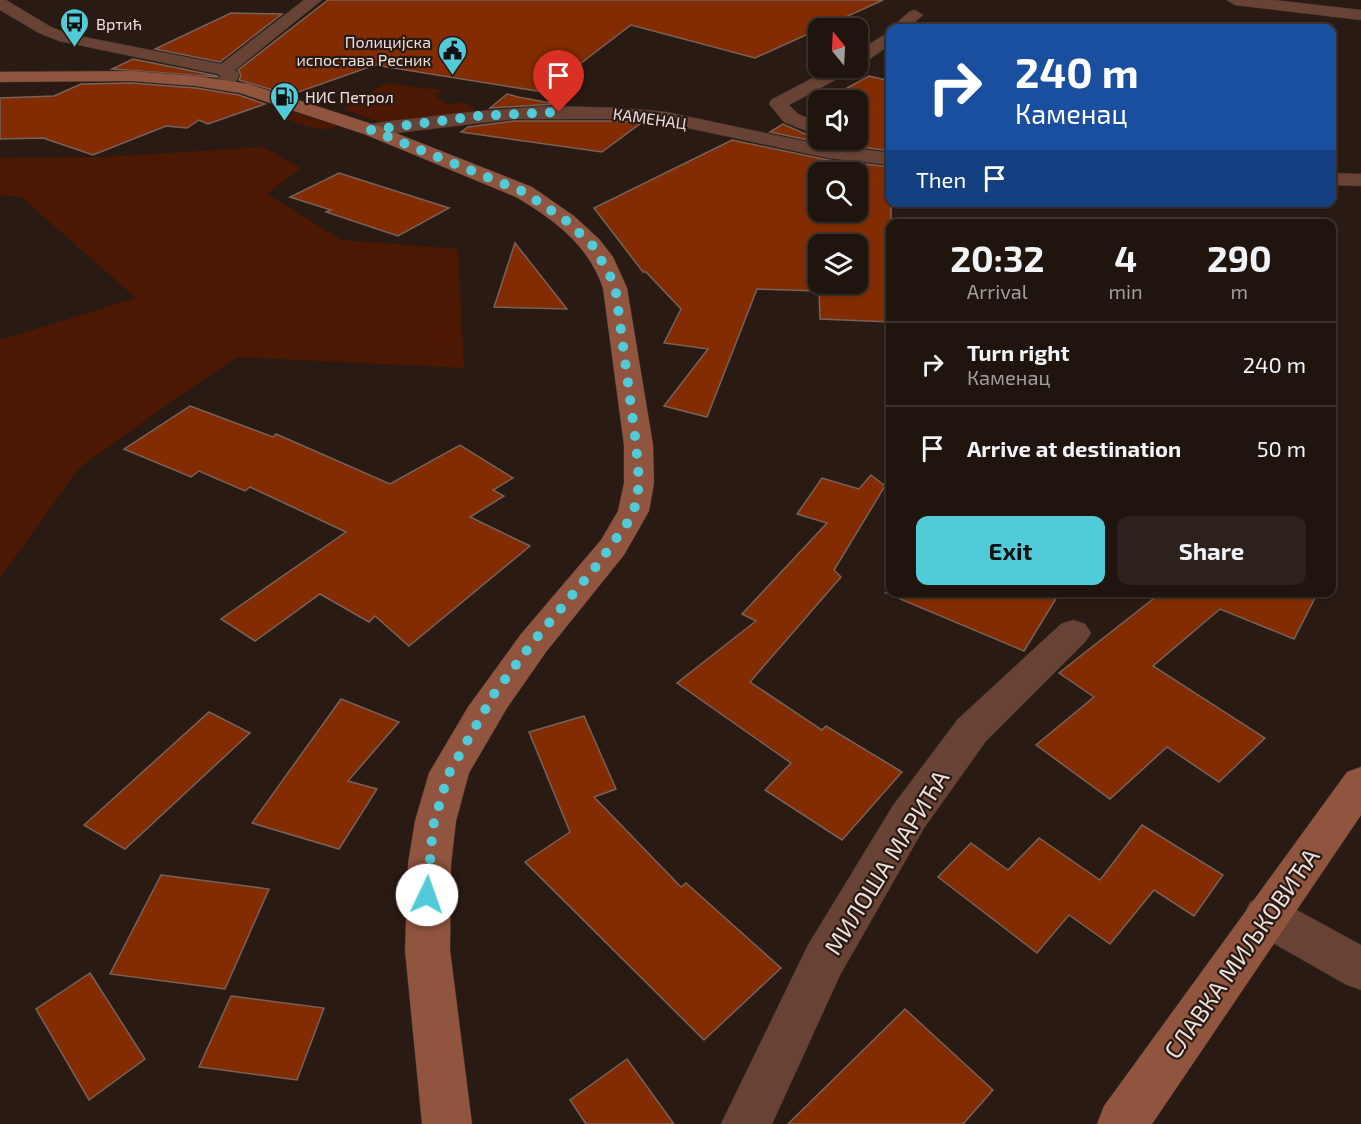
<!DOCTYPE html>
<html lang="en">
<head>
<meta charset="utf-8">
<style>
  :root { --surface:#20140f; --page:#2d211d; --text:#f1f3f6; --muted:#a29e9e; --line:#3d332f; --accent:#52cbd9 }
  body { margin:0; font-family:"Exo 2",sans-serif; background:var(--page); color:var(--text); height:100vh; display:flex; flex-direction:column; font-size:22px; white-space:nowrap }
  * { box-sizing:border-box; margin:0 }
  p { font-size:20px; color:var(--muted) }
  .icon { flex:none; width:33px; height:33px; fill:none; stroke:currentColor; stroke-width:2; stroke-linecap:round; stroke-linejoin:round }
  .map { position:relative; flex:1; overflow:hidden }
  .details { position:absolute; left:886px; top:219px; width:450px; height:378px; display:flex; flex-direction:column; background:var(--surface); border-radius:12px; box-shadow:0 2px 4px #0004,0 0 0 2px var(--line) }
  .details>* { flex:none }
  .hud { position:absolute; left:886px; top:24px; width:450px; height:183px; border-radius:12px; box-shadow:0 2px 4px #0004,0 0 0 2px var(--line); background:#1a4fa0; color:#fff; overflow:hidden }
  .needle { width:39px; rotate:342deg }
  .tools { position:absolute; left:808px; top:18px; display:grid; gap:12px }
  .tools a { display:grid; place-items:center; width:60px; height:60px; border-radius:12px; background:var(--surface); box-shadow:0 2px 4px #0004,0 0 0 2px var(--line); font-size:30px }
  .pin { position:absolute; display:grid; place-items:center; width:51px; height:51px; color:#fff; margin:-62px -26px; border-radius:50% 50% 50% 0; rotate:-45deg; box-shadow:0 0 6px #0007 }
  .pin .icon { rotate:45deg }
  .me { position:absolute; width:66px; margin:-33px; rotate:3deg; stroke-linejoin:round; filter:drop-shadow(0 0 4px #0008) }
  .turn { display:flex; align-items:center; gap:21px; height:126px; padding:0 30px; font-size:27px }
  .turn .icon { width:78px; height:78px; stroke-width:2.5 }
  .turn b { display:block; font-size:42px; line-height:51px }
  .then { display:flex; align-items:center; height:57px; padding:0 30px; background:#0003; gap:12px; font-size:22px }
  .eta { display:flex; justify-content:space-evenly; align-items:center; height:102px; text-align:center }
  .eta b { font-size:36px; font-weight:700; line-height:42px }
  .cta { display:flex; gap:12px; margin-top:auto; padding:12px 30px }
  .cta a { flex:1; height:69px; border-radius:12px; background:var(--accent); color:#111; font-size:24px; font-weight:700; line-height:69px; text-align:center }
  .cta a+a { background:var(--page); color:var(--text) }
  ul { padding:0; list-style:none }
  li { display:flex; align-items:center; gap:18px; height:84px; padding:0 30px; border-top:2px solid var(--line) }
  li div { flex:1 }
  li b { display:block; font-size:22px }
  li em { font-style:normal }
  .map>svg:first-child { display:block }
</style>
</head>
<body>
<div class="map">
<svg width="1361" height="1124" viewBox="0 0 1361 1124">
  <rect width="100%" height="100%" fill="#2a1a14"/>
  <!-- green -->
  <g fill="#4d1803">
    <path d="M 385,83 L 446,91 L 433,94 L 449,105 L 464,102 L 477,111 L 379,122 L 343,109 Z"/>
    <path d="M 294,112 L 337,126 C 320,134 303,124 286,119 L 285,116 Z"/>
    <path d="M 263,147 L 301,168 L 267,194 L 341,240 L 458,249 L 464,368 L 237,357 L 175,399 L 79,468 L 0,578 L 0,340 L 136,298 L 21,197 L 0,195 L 0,158 L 105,157 Z"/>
  </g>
  <!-- building -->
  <g fill="#832c02" stroke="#77625b" stroke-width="1.5" fill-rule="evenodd">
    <path d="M 328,0 L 883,0 L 755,58 L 631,25 L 543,92 L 375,65 L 290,95 L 239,80 L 241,75 L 238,70 Z"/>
    <path d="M 231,13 L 282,14 L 220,62 L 155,49 Z"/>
    <path d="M 133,59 L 217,76 L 218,77 L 112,69 Z"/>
    <path d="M 869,76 L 891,81 L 891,151 L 808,140 L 770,132 L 783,124 L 819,140 L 858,140 L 858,100 L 825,100 Z"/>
    <path d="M 131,83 L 196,88 L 239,95 L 265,104 L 208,124 L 199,120 L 187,128 L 166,126 L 93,155 L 43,138 L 0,139 L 0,98 L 54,96 L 81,84 Z"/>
    <path d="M 507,94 L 518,97 L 556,104 L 490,108 Z"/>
    <path d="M 514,121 L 621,121 L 641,123 L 602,152 L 461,132 L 468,127 Z"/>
    <path d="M 732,140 L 828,160 L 891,167 L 891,322 L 820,319 L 819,291 L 757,289 L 707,417 L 664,406 L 708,349 L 664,343 L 681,309 L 646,272 L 643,272 L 594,208 ZM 819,172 L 858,172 L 858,212 L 819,212 ZM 819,244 L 858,244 L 858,284 L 819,284 Z"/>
    <path d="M 339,173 L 449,208 L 398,236 L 326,212 L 331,210 L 290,197 Z"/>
    <path d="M 515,243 L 567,309 L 494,307 Z"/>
    <path d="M 190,406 L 273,437 L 276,434 L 390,484 L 460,445 L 513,478 L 493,490 L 504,496 L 470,517 L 530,546 L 409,646 L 375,616 L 369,622 L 320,594 L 255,641 L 221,619 L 346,532 L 250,487 L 245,491 L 199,471 L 191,477 L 124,449 Z"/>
    <path d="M 871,475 L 885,486 L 834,570 L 841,577 L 750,682 L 822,730 L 826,726 L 902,772 L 842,840 L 765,790 L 791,763 L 677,683 L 756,621 L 742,614 L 827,523 L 797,514 L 822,478 L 859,489 Z"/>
    <path d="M 891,592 L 1060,592 L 1024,651 L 886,593 Z"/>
    <path d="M 1162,592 L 1318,592 L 1294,639 L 1220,609 L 1153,666 L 1265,738 L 1219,782 L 1167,747 L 1110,799 L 1036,745 L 1094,697 L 1059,673 Z"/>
    <path d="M 341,699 L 399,722 L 348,781 L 377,789 L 339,849 L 252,823 Z"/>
    <path d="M 209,712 L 250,733 L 125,849 L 84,825 Z"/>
    <path d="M 584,716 L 616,789 L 594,797 L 681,887 L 686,883 L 781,968 L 704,1040 L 525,862 L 570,832 L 529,732 Z"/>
    <path d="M 1142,825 L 1223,875 L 1194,916 L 1154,890 L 1110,944 L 1069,915 L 1037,953 L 938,877 L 971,843 L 1008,870 L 1039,838 L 1100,880 Z"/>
    <path d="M 161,875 L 269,889 L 225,989 L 110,974 Z"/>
    <path d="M 90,973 L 145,1059 L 89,1100 L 36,1009 Z"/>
    <path d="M 231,996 L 324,1008 L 297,1080 L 199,1067 Z"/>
    <path d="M 905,1009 L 993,1090 L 963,1124 L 788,1124 Z"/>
    <path d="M 627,1059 L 674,1124 L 586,1124 L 570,1100 Z"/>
  </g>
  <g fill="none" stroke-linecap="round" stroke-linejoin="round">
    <defs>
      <g id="street">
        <path d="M 0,0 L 6,0 L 51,27 L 69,34 L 221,64 L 304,0 L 322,0 L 235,70 L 239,74 C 237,86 227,90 216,88 L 213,84 L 221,77 L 218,74 L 59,41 L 39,33 L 0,10 Z"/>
        <path d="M 1227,0 L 1274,0 L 1361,10 L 1361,20 L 1235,5 Z"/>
        <path d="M 915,10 L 923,15 L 908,28 L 891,28 L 909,12 Z"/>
        <path d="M 891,31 L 891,44 L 864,63 L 858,64 L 858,51 Z"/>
        <path d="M 832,68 L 853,68 L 850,72 L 789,105 L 798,114 L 819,123 L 819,136 L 784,122 L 769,104 L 771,100 Z"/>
        <path d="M 549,106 L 621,108 L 666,112 L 808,142 L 891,153 L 891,165 L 828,158 L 674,125 L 621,119 L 514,119 L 371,136 L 364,134 L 361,130 L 364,126 C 382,121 401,120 419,118 C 463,112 506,109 549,106 Z"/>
        <path d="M 1332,173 L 1361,174 L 1361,186 L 1332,185 Z"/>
        <path d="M 1073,620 L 1085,624 L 1091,633 L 1085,642 L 986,741 L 924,828 L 840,975 L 772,1124 L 721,1124 L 808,945 L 894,804 L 958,719 L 1061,624 Z"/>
        <path d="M 1266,896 L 1282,902 L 1361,945 L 1361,990 L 1345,984 L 1250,930 L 1244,916 L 1250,902 Z"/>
      </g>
      <g id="secondary">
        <path d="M 131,71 L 196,76 L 249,84 L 378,126 L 532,187 L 574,216 L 599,239 L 613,257 L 627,288 L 653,445 L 654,483 L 649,511 L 624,555 L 546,652 L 507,708 L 469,773 L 456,821 L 451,864 L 450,950 L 472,1124 L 422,1124 L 405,950 L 408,864 L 415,821 L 429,773 L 468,707 L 521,634 L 601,540 L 618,511 L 624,483 L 624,445 L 603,288 C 588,244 554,220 516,197 L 364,134 L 240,93 L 196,86 L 131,81 L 0,82 L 0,72 Z"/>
        <path d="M 1361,767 L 1361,815 L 1152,1124 L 1097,1124 L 1104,1106 L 1347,772 Z"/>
      </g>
    </defs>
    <!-- street casing -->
    <use href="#street" stroke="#453630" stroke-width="1"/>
    <!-- secondary casing -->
    <use href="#secondary" stroke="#453630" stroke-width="1"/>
    <!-- street -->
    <use href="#street" fill="#684234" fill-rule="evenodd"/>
    <!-- secondary -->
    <use href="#secondary" fill="#91543f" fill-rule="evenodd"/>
  </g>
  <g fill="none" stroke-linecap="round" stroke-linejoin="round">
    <!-- route -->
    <path stroke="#52cbd9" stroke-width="10" stroke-dasharray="0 18" d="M 427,895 L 433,826 L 448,775 L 494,694 L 533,642 L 598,564 L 628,522 L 637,502 L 639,480 L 636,444 L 615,285 L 594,247 L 568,222 L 524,192 L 371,130 L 478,116 L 559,112"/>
  </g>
  <!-- icons -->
  <defs>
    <symbol id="bus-pin" viewBox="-11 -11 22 30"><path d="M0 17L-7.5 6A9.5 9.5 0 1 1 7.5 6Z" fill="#52cbd9" stroke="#2a1a14"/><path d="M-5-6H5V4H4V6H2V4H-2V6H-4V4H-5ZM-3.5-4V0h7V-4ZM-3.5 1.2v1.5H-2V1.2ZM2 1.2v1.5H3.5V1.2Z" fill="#111"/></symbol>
    <symbol id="civic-pin" viewBox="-11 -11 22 30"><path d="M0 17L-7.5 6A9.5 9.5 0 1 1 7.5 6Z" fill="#52cbd9" stroke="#2a1a14"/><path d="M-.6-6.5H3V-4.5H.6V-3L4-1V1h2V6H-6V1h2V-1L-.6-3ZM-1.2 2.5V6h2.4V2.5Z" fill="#111"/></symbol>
    <symbol id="fuel-pin" viewBox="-11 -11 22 30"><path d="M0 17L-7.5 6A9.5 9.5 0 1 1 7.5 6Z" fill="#52cbd9" stroke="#2a1a14"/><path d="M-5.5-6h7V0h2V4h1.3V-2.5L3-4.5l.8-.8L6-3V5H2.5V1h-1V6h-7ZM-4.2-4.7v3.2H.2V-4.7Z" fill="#111"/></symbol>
  </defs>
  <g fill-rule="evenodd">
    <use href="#bus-pin" x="58" y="6" width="33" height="45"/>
    <use href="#civic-pin" x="436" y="34" width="33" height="45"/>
    <use href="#fuel-pin" x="268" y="80" width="33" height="45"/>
  </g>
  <g text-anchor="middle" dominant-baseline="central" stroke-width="4.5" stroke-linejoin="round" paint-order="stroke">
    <!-- far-poi labels -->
    <g font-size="16" fill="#ece0dc" stroke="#2a1a14" text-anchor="start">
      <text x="96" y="23">Вртић</text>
      <text x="431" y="41" text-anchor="end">Полицијска<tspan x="431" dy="18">испостава Ресник</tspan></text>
      <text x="305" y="96">НИС Петрол</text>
    </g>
    <!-- far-street labels -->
    <g font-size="16" fill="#ece0dc" stroke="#2a1a14">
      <text transform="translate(650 118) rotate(8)">КАМЕНАЦ</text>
    </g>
    <!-- near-street labels -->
    <g font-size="24" fill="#ece0dc" stroke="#2a1a14">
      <text transform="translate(886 862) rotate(-58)">МИЛОША МАРИЋА</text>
      <text transform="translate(1241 953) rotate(-55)">СЛАВКА МИЉКОВИЋА</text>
    </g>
  </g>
</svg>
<div class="tools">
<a><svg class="needle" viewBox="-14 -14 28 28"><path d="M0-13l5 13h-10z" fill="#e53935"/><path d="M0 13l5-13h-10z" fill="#a29e9e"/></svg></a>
<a><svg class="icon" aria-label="sound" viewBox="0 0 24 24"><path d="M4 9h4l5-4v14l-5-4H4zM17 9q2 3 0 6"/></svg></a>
<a><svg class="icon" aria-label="search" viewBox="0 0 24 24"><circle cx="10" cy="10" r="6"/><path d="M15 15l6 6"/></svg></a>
<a><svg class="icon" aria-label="layers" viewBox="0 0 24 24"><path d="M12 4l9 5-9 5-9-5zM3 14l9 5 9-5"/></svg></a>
</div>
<div class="pin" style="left:559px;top:112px;background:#d93025"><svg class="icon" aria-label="arrive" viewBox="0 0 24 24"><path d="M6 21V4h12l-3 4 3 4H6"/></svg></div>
<svg class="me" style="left:427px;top:895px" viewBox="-20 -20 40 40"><circle r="19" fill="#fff"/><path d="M0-13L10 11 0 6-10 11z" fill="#52cbd9"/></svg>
<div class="hud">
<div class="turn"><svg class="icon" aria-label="right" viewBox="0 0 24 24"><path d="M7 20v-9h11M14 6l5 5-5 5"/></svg><div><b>240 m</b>Каменац</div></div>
<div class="then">Then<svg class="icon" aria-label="arrive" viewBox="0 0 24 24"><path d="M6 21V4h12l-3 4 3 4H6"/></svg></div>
</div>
<section class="details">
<div class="eta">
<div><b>20:32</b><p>Arrival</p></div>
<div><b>4</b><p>min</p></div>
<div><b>290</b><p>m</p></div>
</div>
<ul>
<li><svg class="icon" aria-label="right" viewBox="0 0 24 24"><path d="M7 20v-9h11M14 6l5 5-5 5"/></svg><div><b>Turn right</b><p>Каменац</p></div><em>240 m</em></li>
<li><svg class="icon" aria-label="arrive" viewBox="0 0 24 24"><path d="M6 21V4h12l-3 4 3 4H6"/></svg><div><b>Arrive at destination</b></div><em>50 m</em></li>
</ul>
<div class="cta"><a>Exit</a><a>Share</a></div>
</section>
</div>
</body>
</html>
